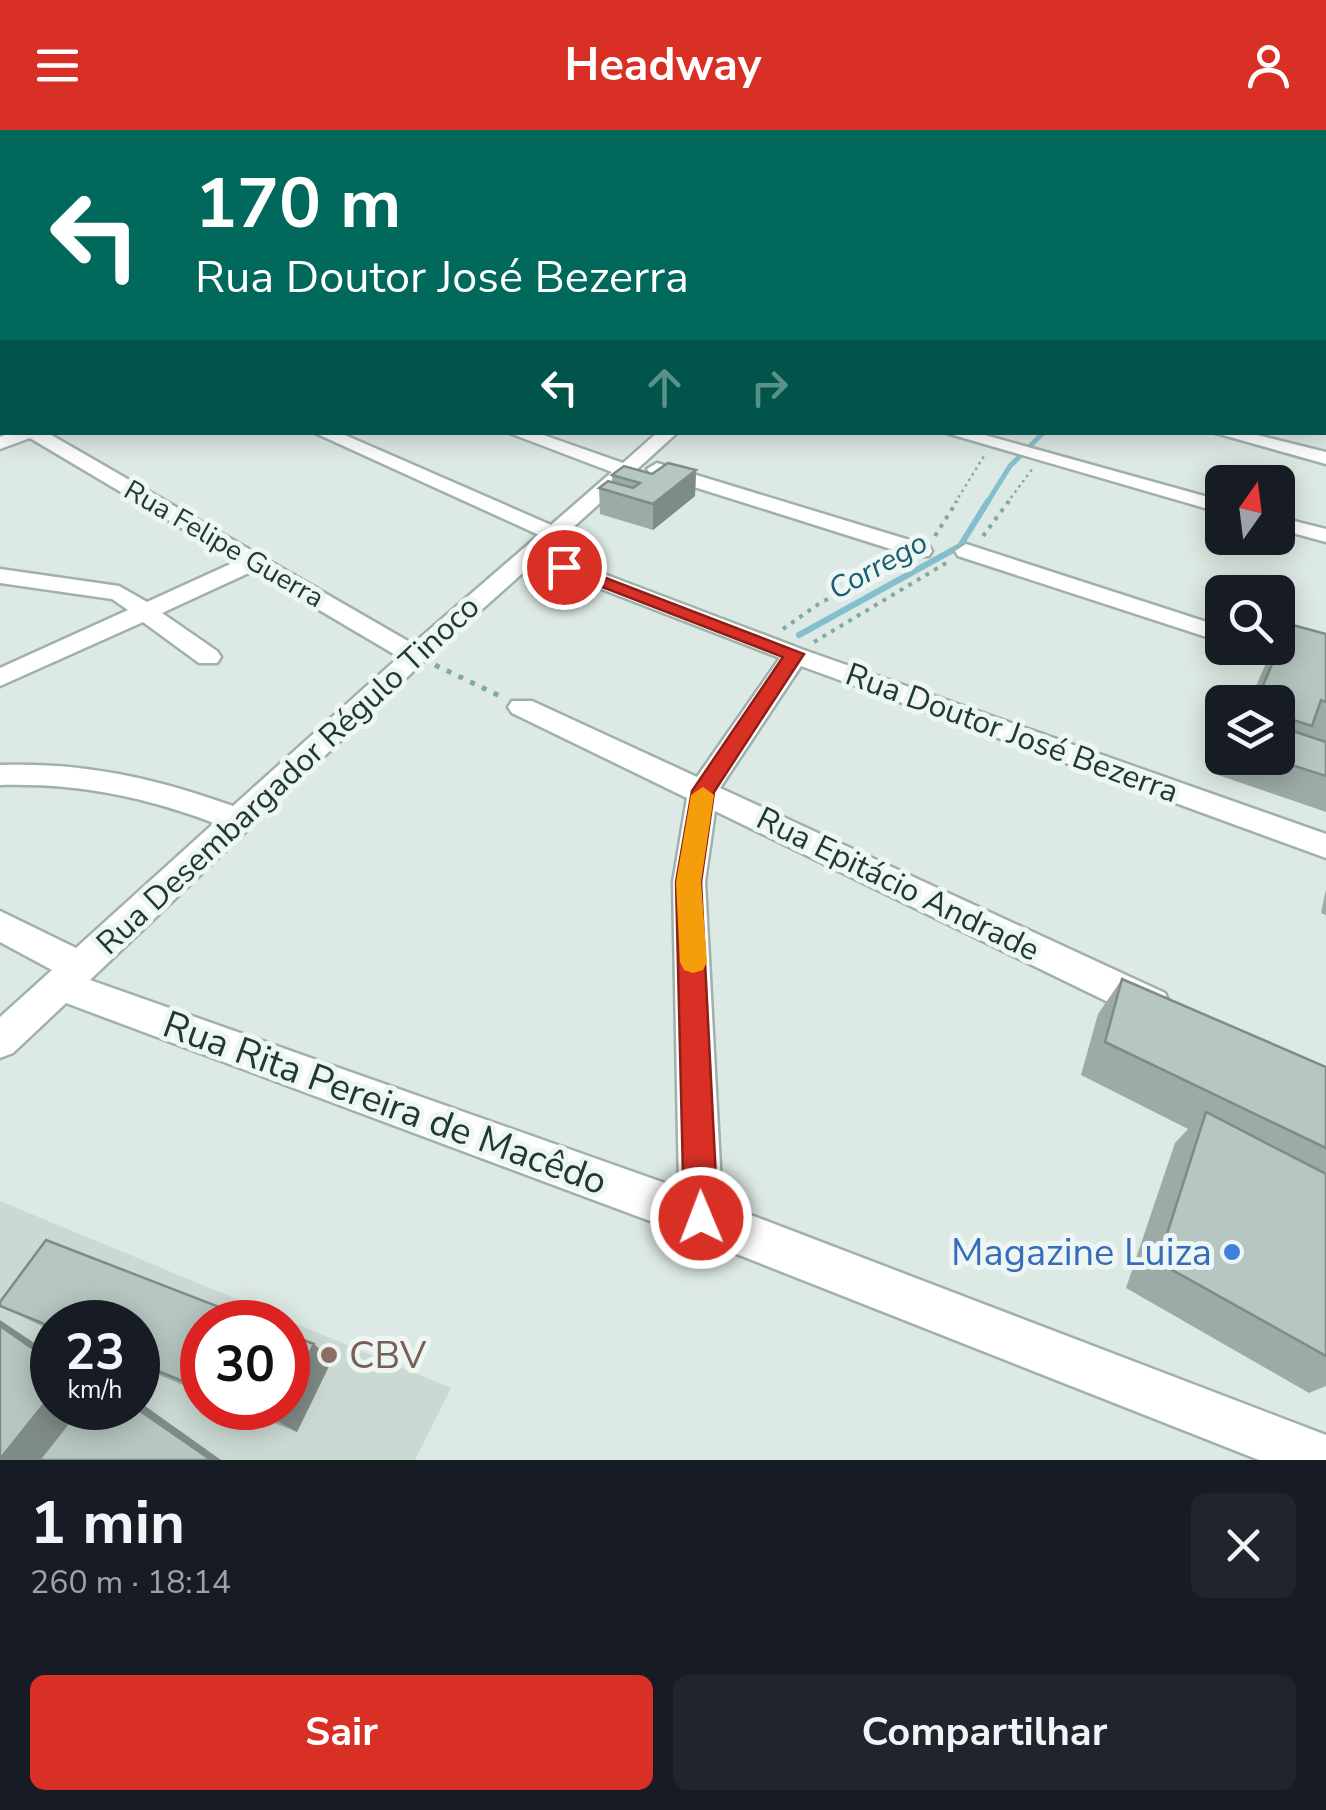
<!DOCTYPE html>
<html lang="pt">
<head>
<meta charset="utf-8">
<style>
  :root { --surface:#171b24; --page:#20242c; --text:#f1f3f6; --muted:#9ea1a6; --accent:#d93025 }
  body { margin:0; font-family:"Nunito Sans",sans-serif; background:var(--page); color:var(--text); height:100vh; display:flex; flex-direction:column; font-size:38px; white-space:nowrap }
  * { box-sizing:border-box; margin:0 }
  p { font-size:32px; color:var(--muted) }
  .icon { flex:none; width:55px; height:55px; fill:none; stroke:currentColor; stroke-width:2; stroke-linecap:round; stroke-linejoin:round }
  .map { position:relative; height:1330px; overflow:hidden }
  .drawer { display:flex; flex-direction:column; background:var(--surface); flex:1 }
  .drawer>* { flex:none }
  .banner { position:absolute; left:0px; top:0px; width:1328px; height:305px; box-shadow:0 5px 25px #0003; background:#00695c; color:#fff; overflow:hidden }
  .needle { width:65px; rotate:14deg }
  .fabs { position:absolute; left:1205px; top:335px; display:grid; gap:20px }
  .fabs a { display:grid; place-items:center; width:90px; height:90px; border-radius:15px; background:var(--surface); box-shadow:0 5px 25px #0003; font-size:50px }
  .speed { position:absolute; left:30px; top:1170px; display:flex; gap:20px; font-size:50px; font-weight:700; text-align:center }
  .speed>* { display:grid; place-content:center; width:130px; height:130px; border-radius:50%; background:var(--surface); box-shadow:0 5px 25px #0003; line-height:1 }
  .speed small { font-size:25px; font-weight:400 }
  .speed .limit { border:15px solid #d22; background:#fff; color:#111 }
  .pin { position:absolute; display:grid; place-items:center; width:85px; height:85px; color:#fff; margin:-42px; border:5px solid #fff; border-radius:50%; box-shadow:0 2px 10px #0007 }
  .me { position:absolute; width:110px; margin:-55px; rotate:359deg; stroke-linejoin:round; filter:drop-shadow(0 0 8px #0008) }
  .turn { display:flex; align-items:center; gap:35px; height:210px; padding:0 30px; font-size:45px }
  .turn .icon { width:130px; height:130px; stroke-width:2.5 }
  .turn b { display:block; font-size:70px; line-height:85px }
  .lanes { display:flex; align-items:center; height:95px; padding:0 30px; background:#0003; justify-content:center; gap:50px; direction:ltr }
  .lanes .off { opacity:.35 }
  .round { display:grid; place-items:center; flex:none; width:105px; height:105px; border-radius:15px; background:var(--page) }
  .overview { display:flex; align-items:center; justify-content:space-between; height:170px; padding:0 30px }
  h1 { font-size:60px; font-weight:700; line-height:75px }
  .action { display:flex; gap:20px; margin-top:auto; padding:20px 30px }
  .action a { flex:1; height:115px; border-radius:15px; background:var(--accent); color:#fff; font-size:40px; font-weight:700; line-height:115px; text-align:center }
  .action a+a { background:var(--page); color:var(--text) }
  header { display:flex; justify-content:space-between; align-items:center; height:130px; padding:0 30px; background:var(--accent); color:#fff; font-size:45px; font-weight:700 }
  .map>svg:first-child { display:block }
</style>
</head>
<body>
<header><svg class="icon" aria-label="menu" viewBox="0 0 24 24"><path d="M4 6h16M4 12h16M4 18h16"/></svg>Headway<svg class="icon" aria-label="person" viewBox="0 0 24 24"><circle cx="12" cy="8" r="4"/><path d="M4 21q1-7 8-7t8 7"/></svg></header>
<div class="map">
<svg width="1326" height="1330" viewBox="0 0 1326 1330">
  <rect width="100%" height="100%" fill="#dde9e4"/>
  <!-- built -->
  <path fill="#cbd9d3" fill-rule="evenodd" d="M 0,1071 L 451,1258 L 415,1330 L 0,1330 ZM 52,1192 L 138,1192 L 138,1278 L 52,1278 ZM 202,1192 L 288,1192 L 288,1278 L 202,1278 Z"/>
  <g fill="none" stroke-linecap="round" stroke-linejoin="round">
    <!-- stream-far1 -->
    <path stroke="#85bece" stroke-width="5" d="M 987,373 L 1010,336 L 1044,302"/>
    <!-- stream -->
    <path stroke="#85bece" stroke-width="6" d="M 799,505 L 960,416 L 988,371"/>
    <defs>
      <g id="minor">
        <rect x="1325" y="146" width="1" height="8"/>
        <rect x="1325" y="185" width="1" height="8"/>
        <rect x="0" y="277" width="2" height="12"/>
        <path d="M 12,302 L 46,302 L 413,514 L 539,405 L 313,302 L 338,302 L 551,395 L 612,342 L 507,302 L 535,302 L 623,333 L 658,302 L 678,302 L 546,422 L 804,520 L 1326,704 L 1326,728 L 801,536 L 720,658 L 1165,863 L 1170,875 L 1165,887 L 1152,891 L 1139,887 L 715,681 L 705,752 L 722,1074 L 1326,1305 L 1326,1330 L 1259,1330 L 701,1110 L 66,873 L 13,923 L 0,928 L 0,887 L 52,840 L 0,812 L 0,781 L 76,818 L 214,693 C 142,666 77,653 0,655 L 0,635 C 83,632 155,648 233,676 L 399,527 L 253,441 L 162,483 L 217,521 L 221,527 L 217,533 L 199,533 L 143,492 L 0,556 L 0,538 L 128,480 L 112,469 L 0,453 L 0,439 L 119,456 L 147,472 L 237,431 L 30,308 L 0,319 L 0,307 ZM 534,433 L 780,528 L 697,647 L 532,571 L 512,571 L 508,577 L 512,583 L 687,668 L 673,752 L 679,1058 L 90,850 L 424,531 Z"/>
        <path d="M 943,302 L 974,302 L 1222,371 L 1222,383 Z"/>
        <path d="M 1212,302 L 1245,302 L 1326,322 L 1326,334 Z"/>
        <path d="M 657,333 L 929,416 L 932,421 L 929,426 L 913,426 L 650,343 L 647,339 Z"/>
        <path d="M 1278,387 L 1326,399 L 1326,412 L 1278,399 Z"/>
        <path d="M 966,414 L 1222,497 L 1222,512 L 958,426 L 955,421 Z"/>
        <path d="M 1278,515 L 1326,530 L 1326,547 L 1251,523 L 1247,518 Z"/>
      </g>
      <rect id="major" x="0" y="238" width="2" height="10"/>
    </defs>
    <!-- minor casing -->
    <use href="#minor" stroke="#a0b0ab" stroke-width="5"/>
    <!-- major casing -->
    <use href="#major" stroke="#bcc3c2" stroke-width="5"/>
    <!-- path-far2 -->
    <g stroke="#7eaca1" stroke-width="2.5" stroke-dasharray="2.5 4" stroke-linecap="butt">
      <path d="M 955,373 L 984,326"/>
      <path d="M 1007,373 L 1033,338"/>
    </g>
    <!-- path-far1 -->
    <g stroke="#7eaca1" stroke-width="4" stroke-dasharray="4 6" stroke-linecap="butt">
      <path d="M 935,406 L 957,371"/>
      <path d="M 983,406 L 1009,371"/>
      <path d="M 783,499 L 820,473 L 899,433"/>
      <path d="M 814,512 L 946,433"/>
    </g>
    <!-- path -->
    <path stroke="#7eaca1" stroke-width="5" stroke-dasharray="5 8" stroke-linecap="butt" d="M 435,535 L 502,567"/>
    <!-- minor -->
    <use href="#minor" fill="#fff" fill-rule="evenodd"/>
    <!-- major -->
    <use href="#major" fill="#629e93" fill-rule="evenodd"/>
  </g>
  <!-- wall -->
  <g fill="#9daaa6">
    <path d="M 696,340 L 695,366 L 653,400 L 600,384 L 599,358 L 612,352 L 612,345 L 652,344 Z"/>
    <path d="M 1289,494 L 1326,504 L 1326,682 L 1218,645 L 1226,628 L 1278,628 L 1278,572 L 1249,572 L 1267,531 L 1275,518 L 1278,518 L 1278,513 Z"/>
    <path d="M 1326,759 L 1326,785 L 1321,783 Z"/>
    <path d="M 1122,849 L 1326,937 L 1326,1256 L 1309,1263 L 1126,1158 L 1175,1013 L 1188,999 L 1081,945 L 1098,884 Z"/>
    <path d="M 0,1176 L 202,1192 L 202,1263 L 138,1236 L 138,1192 L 52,1192 L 52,1201 Z"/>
    <path d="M 332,1230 L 297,1302 L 237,1278 L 288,1278 Z"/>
  </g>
  <!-- shaded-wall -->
  <g fill="#7f8b87">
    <path d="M 696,340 L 695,366 L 653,400 L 653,374 Z"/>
    <path d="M 0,1190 L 52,1225 L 52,1232 L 0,1196 Z"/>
    <path d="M 314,1214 L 332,1230 L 297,1302 L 276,1290 L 282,1278 L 288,1278 L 288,1267 Z"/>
    <path d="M 52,1264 L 52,1278 L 86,1278 L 45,1330 L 0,1330 Z"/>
    <path d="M 138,1271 L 221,1330 L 211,1330 L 138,1278 Z"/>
  </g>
  <!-- building -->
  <g fill="#b6c6c1" stroke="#7f8b87" stroke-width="2.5">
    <path d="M 668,333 L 696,340 L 653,374 L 599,358 L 608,351 L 633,358 L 640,353 L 612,345 L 624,336 L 652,344 Z"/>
    <path d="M 1289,494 L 1326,504 L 1326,572 L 1321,570 L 1312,596 L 1278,585 L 1278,572 L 1256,572 Z"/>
    <path d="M 1278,596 L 1326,612 L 1326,646 L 1270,628 L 1278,628 Z"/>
    <path d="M 1122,849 L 1326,937 L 1326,1018 L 1105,912 Z"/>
    <path d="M 1206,982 L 1326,1044 L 1326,1226 L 1158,1132 Z"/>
    <path d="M 46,1110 L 258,1192 L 202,1192 L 202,1259 L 138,1233 L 138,1192 L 52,1192 L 52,1197 L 0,1176 L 0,1172 Z"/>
    <path d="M 0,1196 L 52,1232 L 52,1264 L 0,1329 Z"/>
    <path d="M 288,1204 L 314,1214 L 288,1267 Z"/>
    <path d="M 80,1278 L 136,1278 L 211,1330 L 39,1330 Z"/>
    <path d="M 246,1278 L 282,1278 L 276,1290 Z"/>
  </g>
  <!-- sky -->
  <linearGradient id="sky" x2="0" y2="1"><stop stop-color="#80b8de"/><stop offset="0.43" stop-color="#f0f5f3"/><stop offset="1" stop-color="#f0f5f3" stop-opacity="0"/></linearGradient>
  <rect width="1326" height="326" fill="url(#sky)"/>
  <!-- route -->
  <path fill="#d93025" stroke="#8d1f18" stroke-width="2.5" d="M 564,432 L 804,524 L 714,662 L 701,752 L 718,1088 L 713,1100 L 701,1105 L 689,1100 L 684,1088 L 676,752 L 692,661 L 783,527 L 558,440 L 558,433 Z"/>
  <!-- slow -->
  <path fill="#f59e0b" d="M 703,657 L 714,665 L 701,752 L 707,832 L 703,840 L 693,843 L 684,840 L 680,832 L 676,752 L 691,665 Z"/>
  <!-- markers -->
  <circle fill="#3f7fe0" stroke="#edf6f2" stroke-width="4" cx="1232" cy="1122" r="10"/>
  <circle fill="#8d6e63" stroke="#edf6f2" stroke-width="4" cx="329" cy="1225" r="10"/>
  <g text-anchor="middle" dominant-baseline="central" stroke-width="10" stroke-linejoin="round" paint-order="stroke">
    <!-- far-street labels -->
    <g font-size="28" fill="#1f3833" stroke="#edf6f2">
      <text transform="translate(224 414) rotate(30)">Rua Felipe Guerra</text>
    </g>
    <!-- far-water labels -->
    <g font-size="30" font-style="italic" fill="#1b5d72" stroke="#edf6f2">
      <text transform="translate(878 436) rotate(-29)">Corrego</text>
    </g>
    <!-- street labels -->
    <g font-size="32" fill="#1f3833" stroke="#edf6f2">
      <text transform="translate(1012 603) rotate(20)">Rua Doutor José Bezerra</text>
      <text transform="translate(288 645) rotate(-43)">Rua Desembargador Régulo Tinoco</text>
      <text transform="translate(898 754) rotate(26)">Rua Epitácio Andrade</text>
    </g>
    <!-- near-street labels -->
    <g font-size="38" fill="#1f3833" stroke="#edf6f2">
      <text transform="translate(385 973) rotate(20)">Rua Rita Pereira de Macêdo</text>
    </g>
    <!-- near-shop labels -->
    <g font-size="38" fill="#366cbe" stroke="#edf6f2" text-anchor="end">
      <text x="1212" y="1122">Magazine Luiza</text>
    </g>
    <!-- near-education labels -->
    <g font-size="38" fill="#785e54" stroke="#edf6f2" text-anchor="start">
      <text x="349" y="1225">CBV</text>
    </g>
  </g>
</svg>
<div class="fabs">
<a><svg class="needle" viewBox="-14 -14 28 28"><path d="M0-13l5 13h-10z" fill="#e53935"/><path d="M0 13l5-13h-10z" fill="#9ea1a6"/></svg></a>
<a><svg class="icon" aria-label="search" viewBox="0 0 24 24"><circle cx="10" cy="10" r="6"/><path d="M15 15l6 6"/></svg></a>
<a><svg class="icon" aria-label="layers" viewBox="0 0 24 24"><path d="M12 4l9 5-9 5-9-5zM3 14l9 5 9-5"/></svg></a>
</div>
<div class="speed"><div>23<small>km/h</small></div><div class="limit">30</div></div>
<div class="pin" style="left:564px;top:437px;background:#d93025"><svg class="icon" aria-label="arrive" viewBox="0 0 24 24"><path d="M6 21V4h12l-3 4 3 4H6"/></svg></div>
<svg class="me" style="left:701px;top:1088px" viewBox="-20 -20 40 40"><circle r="17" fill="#d93025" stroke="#fff" stroke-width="3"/><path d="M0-11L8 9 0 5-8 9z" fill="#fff"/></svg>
<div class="banner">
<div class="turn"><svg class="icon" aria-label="left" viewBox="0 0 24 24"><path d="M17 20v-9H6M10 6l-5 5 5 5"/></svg><div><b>170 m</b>Rua Doutor José Bezerra</div></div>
<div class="lanes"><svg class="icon" aria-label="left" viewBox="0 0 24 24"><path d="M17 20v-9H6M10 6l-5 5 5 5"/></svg><svg class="icon off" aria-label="ahead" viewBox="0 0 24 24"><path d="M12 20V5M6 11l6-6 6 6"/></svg><svg class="icon off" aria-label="right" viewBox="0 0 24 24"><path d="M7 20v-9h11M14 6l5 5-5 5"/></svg></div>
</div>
</div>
<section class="drawer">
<div class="overview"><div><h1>1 min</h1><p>260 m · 18:14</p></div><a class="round"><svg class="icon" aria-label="close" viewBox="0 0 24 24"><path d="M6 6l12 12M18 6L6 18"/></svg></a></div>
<div class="action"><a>Sair</a><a>Compartilhar</a></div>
</section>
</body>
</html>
